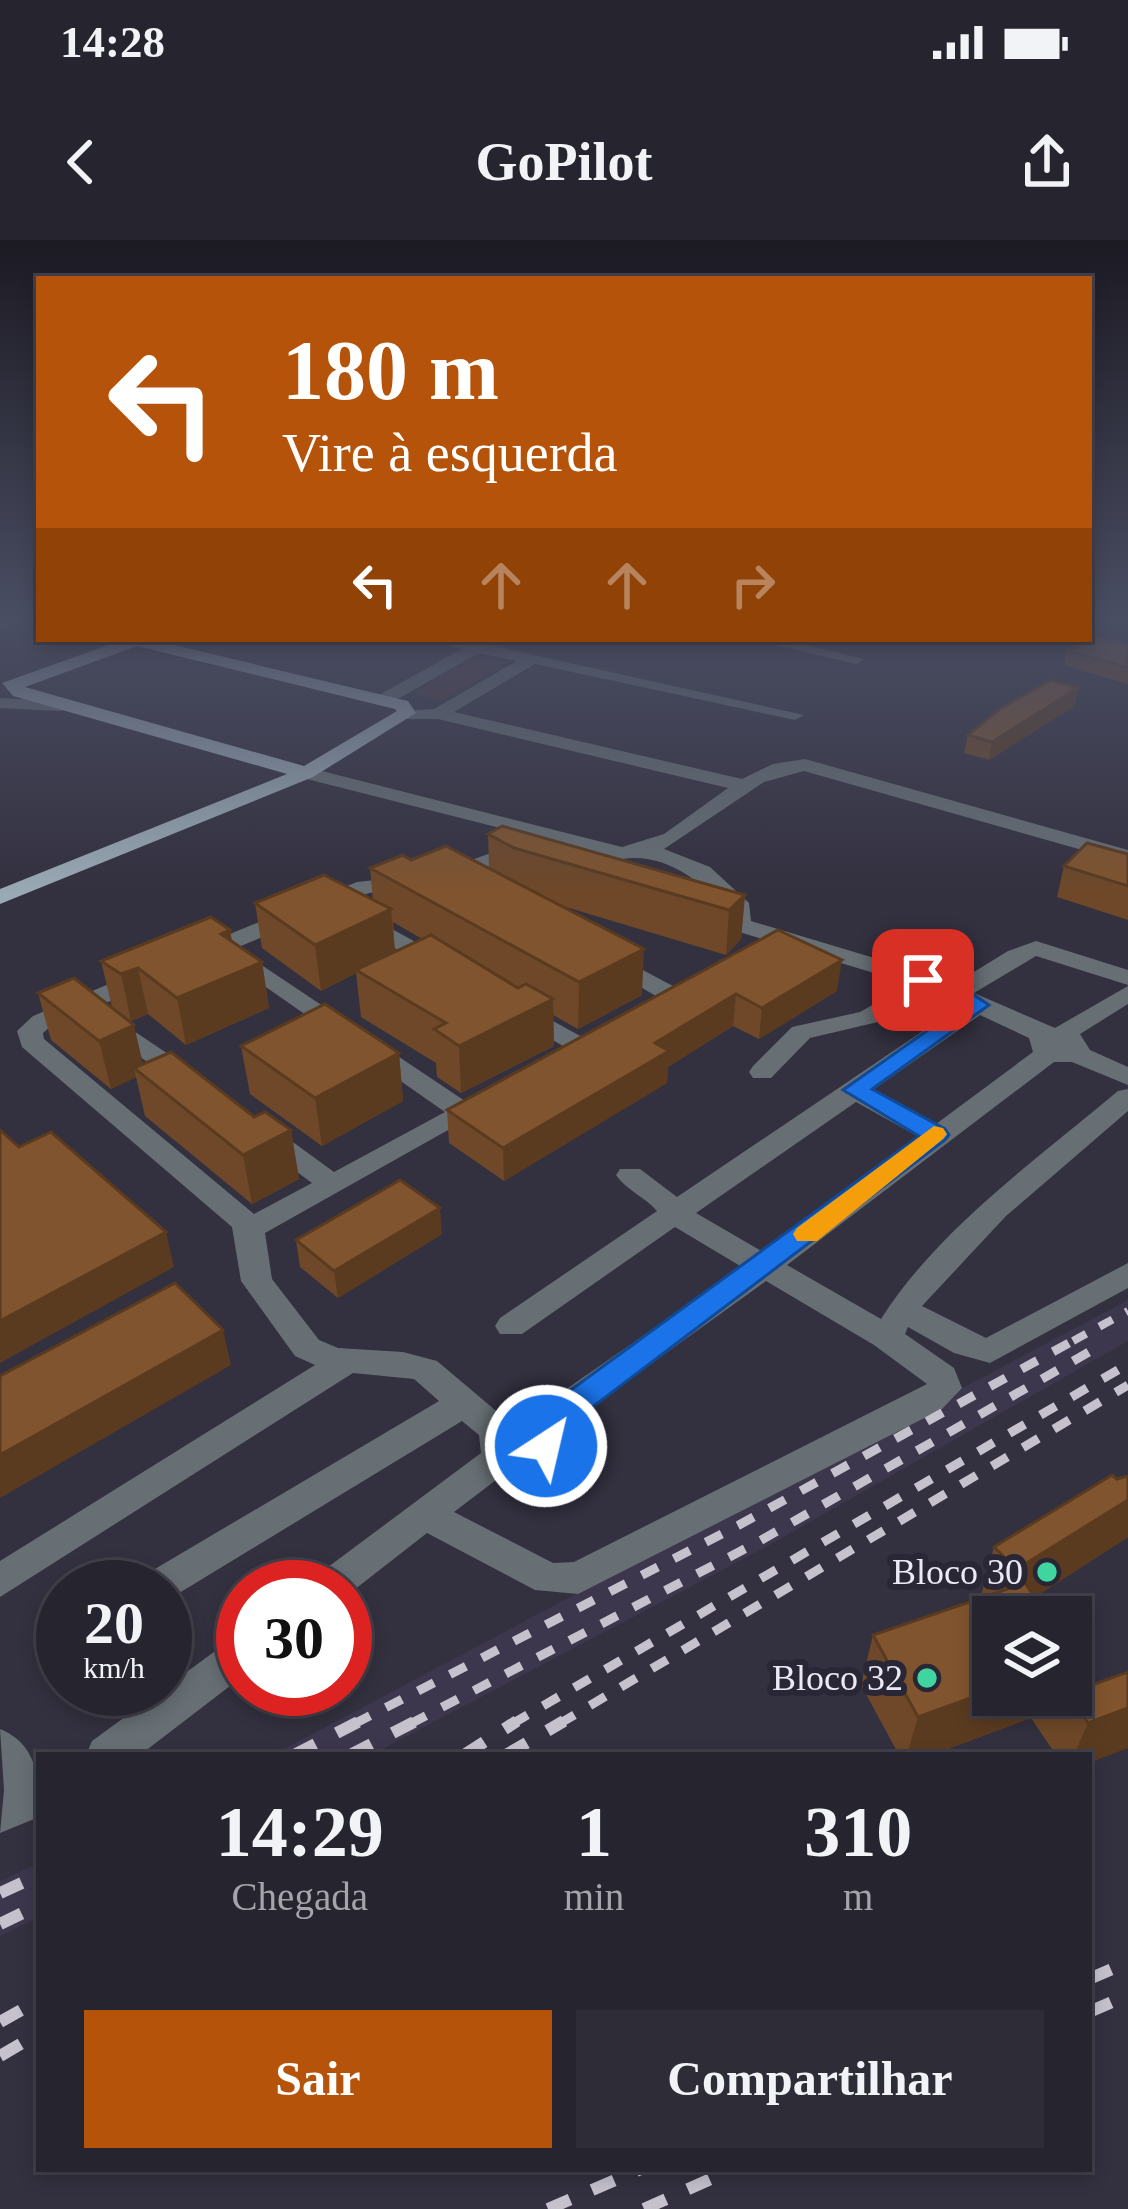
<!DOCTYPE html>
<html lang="pt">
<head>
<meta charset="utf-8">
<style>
  :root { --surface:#26242f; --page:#2e2c37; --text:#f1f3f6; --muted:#a4a4aa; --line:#42414b; --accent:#b45309 }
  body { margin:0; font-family:"Times New Roman",serif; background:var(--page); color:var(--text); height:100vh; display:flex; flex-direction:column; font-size:45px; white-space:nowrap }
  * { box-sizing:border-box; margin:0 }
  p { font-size:39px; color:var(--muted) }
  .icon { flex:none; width:66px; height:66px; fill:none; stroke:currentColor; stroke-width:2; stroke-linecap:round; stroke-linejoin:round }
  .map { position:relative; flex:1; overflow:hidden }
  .side { position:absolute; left:36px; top:1512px; width:1056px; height:420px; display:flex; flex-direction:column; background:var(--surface); border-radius:0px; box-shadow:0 6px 18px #0003,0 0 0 3px var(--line) }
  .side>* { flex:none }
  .top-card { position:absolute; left:36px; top:36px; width:1056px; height:366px; border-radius:0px; box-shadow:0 6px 18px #0003,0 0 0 3px var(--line); background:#b45309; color:#fff; overflow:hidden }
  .fabs { position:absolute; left:972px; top:1356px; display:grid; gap:24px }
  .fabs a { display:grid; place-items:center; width:120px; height:120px; border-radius:0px; background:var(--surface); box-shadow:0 6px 18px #0003,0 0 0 3px var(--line); font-size:60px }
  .speed { position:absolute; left:36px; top:1320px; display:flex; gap:24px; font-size:60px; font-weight:700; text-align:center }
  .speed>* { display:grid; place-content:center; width:156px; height:156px; border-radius:50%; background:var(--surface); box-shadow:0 6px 18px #0003,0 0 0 3px var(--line); line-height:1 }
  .speed small { font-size:30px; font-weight:400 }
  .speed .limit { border:18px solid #d22; background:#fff; color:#111 }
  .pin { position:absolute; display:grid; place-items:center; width:102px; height:102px; color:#fff; margin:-51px; border-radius:24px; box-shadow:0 6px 18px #0006 }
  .me { position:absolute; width:132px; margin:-66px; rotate:35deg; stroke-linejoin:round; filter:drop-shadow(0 0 9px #0008) }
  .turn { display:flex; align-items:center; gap:42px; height:252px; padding:0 48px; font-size:54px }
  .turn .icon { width:156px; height:156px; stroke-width:2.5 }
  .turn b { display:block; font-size:84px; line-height:102px }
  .lanes { display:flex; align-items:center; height:114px; padding:0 48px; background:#0003; justify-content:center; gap:60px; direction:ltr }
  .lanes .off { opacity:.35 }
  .eta { display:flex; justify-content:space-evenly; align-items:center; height:204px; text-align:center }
  .eta b { font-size:72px; font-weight:800; line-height:84px }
  .cta { display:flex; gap:24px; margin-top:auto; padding:24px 48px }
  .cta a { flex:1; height:138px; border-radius:0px; background:var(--accent); color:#fff; font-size:48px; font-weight:800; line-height:138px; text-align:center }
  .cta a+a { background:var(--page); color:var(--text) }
  .status { display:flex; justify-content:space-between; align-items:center; height:84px; padding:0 60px; background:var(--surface); direction:ltr }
  .status svg { height:33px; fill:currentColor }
  header { display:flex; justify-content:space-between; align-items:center; height:156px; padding:0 48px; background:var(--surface); font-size:54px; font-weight:800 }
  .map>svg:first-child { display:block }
</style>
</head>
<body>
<div class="status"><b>14:28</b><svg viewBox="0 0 49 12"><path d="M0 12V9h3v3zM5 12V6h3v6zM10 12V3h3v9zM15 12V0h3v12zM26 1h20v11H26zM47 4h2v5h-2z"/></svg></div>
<header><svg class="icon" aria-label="back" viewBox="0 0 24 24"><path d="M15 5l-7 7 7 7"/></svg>GoPilot<svg class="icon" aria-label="share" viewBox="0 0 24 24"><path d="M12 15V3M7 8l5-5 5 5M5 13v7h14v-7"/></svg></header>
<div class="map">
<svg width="1128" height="1969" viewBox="0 0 1128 1969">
  <rect width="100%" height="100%" fill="#33303f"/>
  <!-- built -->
  <g fill="#3c374d">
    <path d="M 1128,1060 L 1128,1101 L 766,1307 L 371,1515 L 273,1515 Z"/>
    <path d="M 39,1623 L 39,1677 L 0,1696 L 0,1641 Z"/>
  </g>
  <!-- education -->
  <path fill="#47343c" d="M 477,415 L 506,423 L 441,461 L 413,453 Z"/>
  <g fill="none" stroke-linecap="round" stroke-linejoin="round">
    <!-- minor -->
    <g fill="#676f74" fill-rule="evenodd">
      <path d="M 24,378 L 0,390 L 0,379 Z"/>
      <path d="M 1089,396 L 1128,408 L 1128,418 L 1073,399 Z"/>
      <path d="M 431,399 L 462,399 L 804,475 L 795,480 L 535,424 L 454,472 L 742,539 L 773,524 L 805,519 L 1128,610 L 1128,623 L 804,531 L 764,542 L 664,609 L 710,627 L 749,663 L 751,681 L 924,733 L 949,731 L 964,738 L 1008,711 L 1036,701 L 1128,730 L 1128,745 L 1036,716 L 974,753 L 1055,788 L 1128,746 L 1128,764 L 1080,794 L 1090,810 L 1128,827 L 1128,845 L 1072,822 L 1054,822 L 787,1025 L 881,1079 C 938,989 1035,921 1118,851 L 1128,849 L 1128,871 L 1006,976 L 922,1066 L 986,1098 L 1128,1023 L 1128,1048 L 990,1123 L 954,1113 L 908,1087 L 905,1094 L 954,1128 L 962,1148 L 942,1169 L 578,1354 L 535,1350 L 427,1293 L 345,1357 L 345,1347 L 311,1347 L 316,1336 L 481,1213 L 479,1195 L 462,1181 L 171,1358 L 165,1360 L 165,1347 L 138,1347 L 143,1336 L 439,1161 L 414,1139 L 353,1133 L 0,1357 L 0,1321 L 315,1125 L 295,1116 L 241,1041 L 232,987 L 22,807 L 17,791 L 33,776 L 135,733 L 153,733 L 153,743 L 51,786 L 43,793 L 44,799 L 254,974 L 312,943 L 255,901 L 251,895 L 255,889 L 275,889 L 334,932 L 445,872 L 220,715 L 194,724 L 186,722 L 186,712 L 357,642 L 431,634 L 494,612 L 537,617 L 537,627 L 496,625 L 434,647 L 369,653 L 236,708 L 465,861 L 482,855 L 496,863 L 265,993 L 272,1039 L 319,1100 L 338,1108 L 403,1112 L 437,1121 L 501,1175 L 532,1173 L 742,1027 L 675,987 L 522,1094 L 500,1094 L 495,1086 L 500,1078 L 657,971 C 645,957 626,950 616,935 L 620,929 L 640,929 L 677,957 L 960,766 L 954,762 L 939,766 L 921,759 L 878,782 L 810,798 L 771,838 L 753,838 L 749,832 L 753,826 L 792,787 L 860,772 L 910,744 L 700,680 L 700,670 L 730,674 L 730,670 C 700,642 666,612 622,619 L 299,537 L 296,533 L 306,527 L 622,607 L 664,594 L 728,548 L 438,479 L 398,479 L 398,471 L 434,469 L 517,421 L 479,413 L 389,464 L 377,464 L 377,456 L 462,409 ZM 980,775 L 1029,798 L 1033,812 L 936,884 L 874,849 ZM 856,862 L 919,897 L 763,1012 L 696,973 ZM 766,1041 L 874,1105 L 927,1144 L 574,1322 L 553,1323 L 454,1272 L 500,1237 C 528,1246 546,1239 559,1213 L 556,1192 ZM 520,1197 L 525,1206 L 520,1215 L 515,1206 Z"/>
      <path d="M 750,399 L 782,399 L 864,419 L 856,424 Z"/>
      <path d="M 0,458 L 60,461 L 69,466 L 60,471 L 0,468 Z"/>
      <path d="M 361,672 L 452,722 L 456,727 L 452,732 L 436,732 L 353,684 L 350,679 Z"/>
      <path d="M 609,712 L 686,753 L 689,758 L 677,765 L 668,763 L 601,724 L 601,714 Z"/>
      <path d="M 522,764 L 593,803 L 597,808 L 593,813 L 575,813 L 513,777 L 509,772 L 513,767 Z"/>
      <path d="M 104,771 L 201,836 L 205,842 L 201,848 L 183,848 L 95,784 L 91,779 L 95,774 Z"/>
      <path d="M 243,1396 L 243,1436 L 140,1515 L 86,1515 L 92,1501 L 229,1401 Z"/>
      <path d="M 0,1489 C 39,1505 39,1541 39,1577 L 0,1593 L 4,1550 Z"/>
    </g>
    <!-- major -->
    <path fill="#9aaab5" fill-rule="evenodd" d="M 125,399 L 149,399 L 408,461 L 416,473 L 313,537 L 0,664 L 0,649 L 287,534 L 13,456 L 2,443 ZM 137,406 L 395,469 L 397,471 L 304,526 L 25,447 Z"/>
    <!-- rail-far2 -->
    <path stroke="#c5c2ce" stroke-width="8" stroke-dasharray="15 15" stroke-linecap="butt" d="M 1073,1101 L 1128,1071"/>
    <!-- rail-far1 -->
    <g stroke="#c5c2ce" stroke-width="9" stroke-dasharray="18 18" stroke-linecap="butt">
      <path d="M 354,1484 L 739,1285 L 1078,1098"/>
      <path d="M 410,1484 L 758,1302 L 1103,1104"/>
      <path d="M 512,1484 L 1128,1124"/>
      <path d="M 559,1484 L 1128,1145"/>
    </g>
    <!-- rail -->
    <g stroke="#c5c2ce" stroke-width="12" stroke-dasharray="24 24" stroke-linecap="butt">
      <path d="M 294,1515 L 360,1481"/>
      <path d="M 350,1515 L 416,1481"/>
      <path d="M 464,1515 L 517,1481"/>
      <path d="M 506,1515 L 564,1481"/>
      <path d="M 0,1653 L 39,1635"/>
      <path d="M 0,1684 L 39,1665"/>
      <path d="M 1089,1739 L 1128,1722"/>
      <path d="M 1089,1772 L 1128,1755"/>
      <path d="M 0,1782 L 39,1760"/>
      <path d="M 0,1816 L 39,1793"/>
      <path d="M 548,1969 L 641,1929"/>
      <path d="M 644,1969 L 733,1929"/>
    </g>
  </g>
  <!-- wall -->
  <g fill="#6e4828" fill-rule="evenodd">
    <path d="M 1128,405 L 1128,444 L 1064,425 L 1067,410 Z"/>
    <path d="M 1078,448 L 1074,466 L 989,520 L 964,513 L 968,495 Z"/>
    <path d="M 488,594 L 745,655 L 741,699 L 726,715 L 559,665 L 642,755 L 578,789 L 553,775 L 554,806 L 461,853 L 437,837 L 436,823 L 361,777 L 356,733 L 321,751 L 262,708 L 255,663 L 373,660 L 370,628 L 411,620 L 489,628 ZM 393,682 L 422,699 L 395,712 Z"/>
    <path d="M 1128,614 L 1128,680 L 1057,657 L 1064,626 Z"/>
    <path d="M 230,690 L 232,702 L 262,722 L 269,768 L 186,805 L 148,774 L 131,781 L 112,767 L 101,721 Z"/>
    <path d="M 778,690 L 837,751 L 759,799 L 733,786 L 668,827 L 667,843 L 504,941 L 449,903 L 447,870 Z"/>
    <path d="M 38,753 L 143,824 L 254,877 L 291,890 L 299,939 L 252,964 L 145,876 L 136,837 L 111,849 L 51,800 Z"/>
    <path d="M 241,806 L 399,813 L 403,861 L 322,906 L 250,854 Z"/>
    <path d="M 442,994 L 338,1058 L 300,1027 L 296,1000 Z"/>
    <path d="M 1128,1236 L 1128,1297 L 1035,1357 L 993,1455 L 1071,1455 L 1095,1444 L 1089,1515 L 1056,1515 L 1031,1478 L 932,1515 L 899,1515 L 861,1445 L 873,1395 L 980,1359 L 994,1307 L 1117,1239 Z"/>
  </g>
  <!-- shaded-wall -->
  <g fill="#5a3b20">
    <path d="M 1078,448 L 1074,466 L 989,520 L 992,502 Z"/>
    <path d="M 745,655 L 741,699 L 726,715 L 729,670 Z"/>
    <path d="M 391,669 L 395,714 L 356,730 L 356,733 L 321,751 L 315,705 Z"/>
    <path d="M 230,690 L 237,733 L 262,722 L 269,768 L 186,805 L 177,758 L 221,694 Z"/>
    <path d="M 644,709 L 642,755 L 578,789 L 579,742 Z"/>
    <path d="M 842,720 L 837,751 L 759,799 L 762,768 Z"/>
    <path d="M 138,728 L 148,774 L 131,781 L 121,734 Z"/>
    <path d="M 736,754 L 733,786 L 668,827 L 667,843 L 504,941 L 503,908 L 655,803 Z"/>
    <path d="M 553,759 L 554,806 L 461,853 L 459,806 Z"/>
    <path d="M 134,785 L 145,833 L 134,828 L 136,837 L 111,849 L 99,801 Z"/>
    <path d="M 399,813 L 403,861 L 322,906 L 315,858 Z"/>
    <path d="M 291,890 L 299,939 L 252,964 L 243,915 Z"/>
    <path d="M 440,968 L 442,994 L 338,1058 L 334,1031 Z"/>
    <path d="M 166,992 L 174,1027 L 0,1123 L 0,1081 Z"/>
    <path d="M 223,1090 L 231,1125 L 0,1258 L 0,1215 Z"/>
    <path d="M 1128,1260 L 1128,1297 L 1004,1377 L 1001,1377 L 1017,1329 Z"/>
    <path d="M 993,1450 L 993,1455 L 1040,1455 L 1031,1478 L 932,1515 L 907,1515 L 918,1477 Z"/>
    <path d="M 1128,1468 L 1128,1508 L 1089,1523 L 1089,1515 L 1074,1515 L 1088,1483 Z"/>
  </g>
  <!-- building -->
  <g fill="#80542e" stroke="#5a3b20" stroke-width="3">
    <path d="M 1098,397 L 1128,405 L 1128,428 L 1067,410 Z"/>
    <path d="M 1051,440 L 1078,448 L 992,502 L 968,495 L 1001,468 Z"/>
    <path d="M 502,586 L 745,655 L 729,670 L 514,608 L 488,594 Z"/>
    <path d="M 1087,603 L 1128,614 L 1128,646 L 1064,626 Z"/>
    <path d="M 446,606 L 644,709 L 579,742 L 370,628 L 403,615 L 411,620 Z"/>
    <path d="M 324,635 L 391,669 L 315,705 L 255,663 Z"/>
    <path d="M 211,677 L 230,690 L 221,694 L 262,722 L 177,758 L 138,728 L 121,734 L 101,721 Z"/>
    <path d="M 778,690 L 842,720 L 762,768 L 736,754 L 655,803 L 669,811 L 503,908 L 447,870 Z"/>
    <path d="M 431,695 L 518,748 L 526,744 L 553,759 L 459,806 L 434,789 L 446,783 L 356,730 Z"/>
    <path d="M 74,738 L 134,785 L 99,801 L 38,753 Z"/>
    <path d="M 325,764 L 399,813 L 315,858 L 241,806 Z"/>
    <path d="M 171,812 L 254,877 L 265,872 L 291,890 L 243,915 L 134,828 Z"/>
    <path d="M 0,890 L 19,907 L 51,892 L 166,992 L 0,1081 Z"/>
    <path d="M 400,940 L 440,968 L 334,1031 L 296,1000 Z"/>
    <path d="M 175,1043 L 223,1090 L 0,1215 L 0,1136 Z"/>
    <path d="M 1112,1235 L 1117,1239 L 1128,1236 L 1128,1260 L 1017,1329 L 994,1307 Z"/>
    <path d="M 1025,1343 L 1048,1377 L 993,1377 L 993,1450 L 918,1477 L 873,1395 Z"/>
    <path d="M 1071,1410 L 1095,1444 L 1128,1432 L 1128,1468 L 1088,1483 L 1069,1455 L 1071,1455 Z"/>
  </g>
  <!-- sky -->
  <linearGradient id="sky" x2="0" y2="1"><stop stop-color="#1c1a23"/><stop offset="0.58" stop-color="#4a4e63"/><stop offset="1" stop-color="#4a4e63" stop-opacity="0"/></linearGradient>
  <rect width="1128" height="654" fill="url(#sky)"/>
  <!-- route -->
  <path fill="#1a73e8" stroke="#114b97" stroke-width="3" d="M 939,730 L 965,737 L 973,746 L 971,753 L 989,765 L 872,849 L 945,889 L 949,895 L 945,900 L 558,1193 L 562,1206 L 557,1215 L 546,1219 L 534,1215 L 525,1194 L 535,1176 L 919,896 L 843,850 L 962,766 L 948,756 L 949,746 L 923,746 L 912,740 Z"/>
  <!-- slow -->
  <path fill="#f59e0b" d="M 934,886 L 943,888 L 947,894 L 943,899 L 817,1001 L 797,1001 L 793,994 L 797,988 Z"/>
  <!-- markers -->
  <g fill="#40d4a1" stroke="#292635" stroke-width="4.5">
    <circle cx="1047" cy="1332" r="12"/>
    <circle cx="927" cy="1438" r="12"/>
  </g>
  <g text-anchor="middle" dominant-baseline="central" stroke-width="12" stroke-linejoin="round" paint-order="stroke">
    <!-- near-poi labels -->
    <g font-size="36" fill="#ebe9f4" stroke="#292635" text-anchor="end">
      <text x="1023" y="1332">Bloco 30</text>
      <text x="903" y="1438">Bloco 32</text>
    </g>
  </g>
</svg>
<div class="fabs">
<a><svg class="icon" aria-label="layers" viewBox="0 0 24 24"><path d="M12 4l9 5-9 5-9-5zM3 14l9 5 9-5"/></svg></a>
</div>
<div class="speed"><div>20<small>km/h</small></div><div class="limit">30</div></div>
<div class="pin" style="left:923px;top:740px;background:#d93025"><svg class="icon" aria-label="arrive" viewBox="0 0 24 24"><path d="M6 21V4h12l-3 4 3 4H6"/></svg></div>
<svg class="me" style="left:546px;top:1206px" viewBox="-20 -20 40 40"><circle r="17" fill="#1a73e8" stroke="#fff" stroke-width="3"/><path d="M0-11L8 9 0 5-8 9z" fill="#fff"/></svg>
<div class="top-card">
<div class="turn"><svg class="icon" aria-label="left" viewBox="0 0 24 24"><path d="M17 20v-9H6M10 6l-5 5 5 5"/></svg><div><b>180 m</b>Vire à esquerda</div></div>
<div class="lanes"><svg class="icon" aria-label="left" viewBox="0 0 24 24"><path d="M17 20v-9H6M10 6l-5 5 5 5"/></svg><svg class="icon off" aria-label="ahead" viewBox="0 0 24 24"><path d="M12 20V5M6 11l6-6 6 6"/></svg><svg class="icon off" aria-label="ahead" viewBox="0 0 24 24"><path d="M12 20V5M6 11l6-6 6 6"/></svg><svg class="icon off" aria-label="right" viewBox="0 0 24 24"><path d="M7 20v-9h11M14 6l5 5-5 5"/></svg></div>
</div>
<section class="side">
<div class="eta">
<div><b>14:29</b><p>Chegada</p></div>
<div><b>1</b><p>min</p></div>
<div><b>310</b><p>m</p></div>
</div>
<div class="cta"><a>Sair</a><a>Compartilhar</a></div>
</section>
</div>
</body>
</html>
